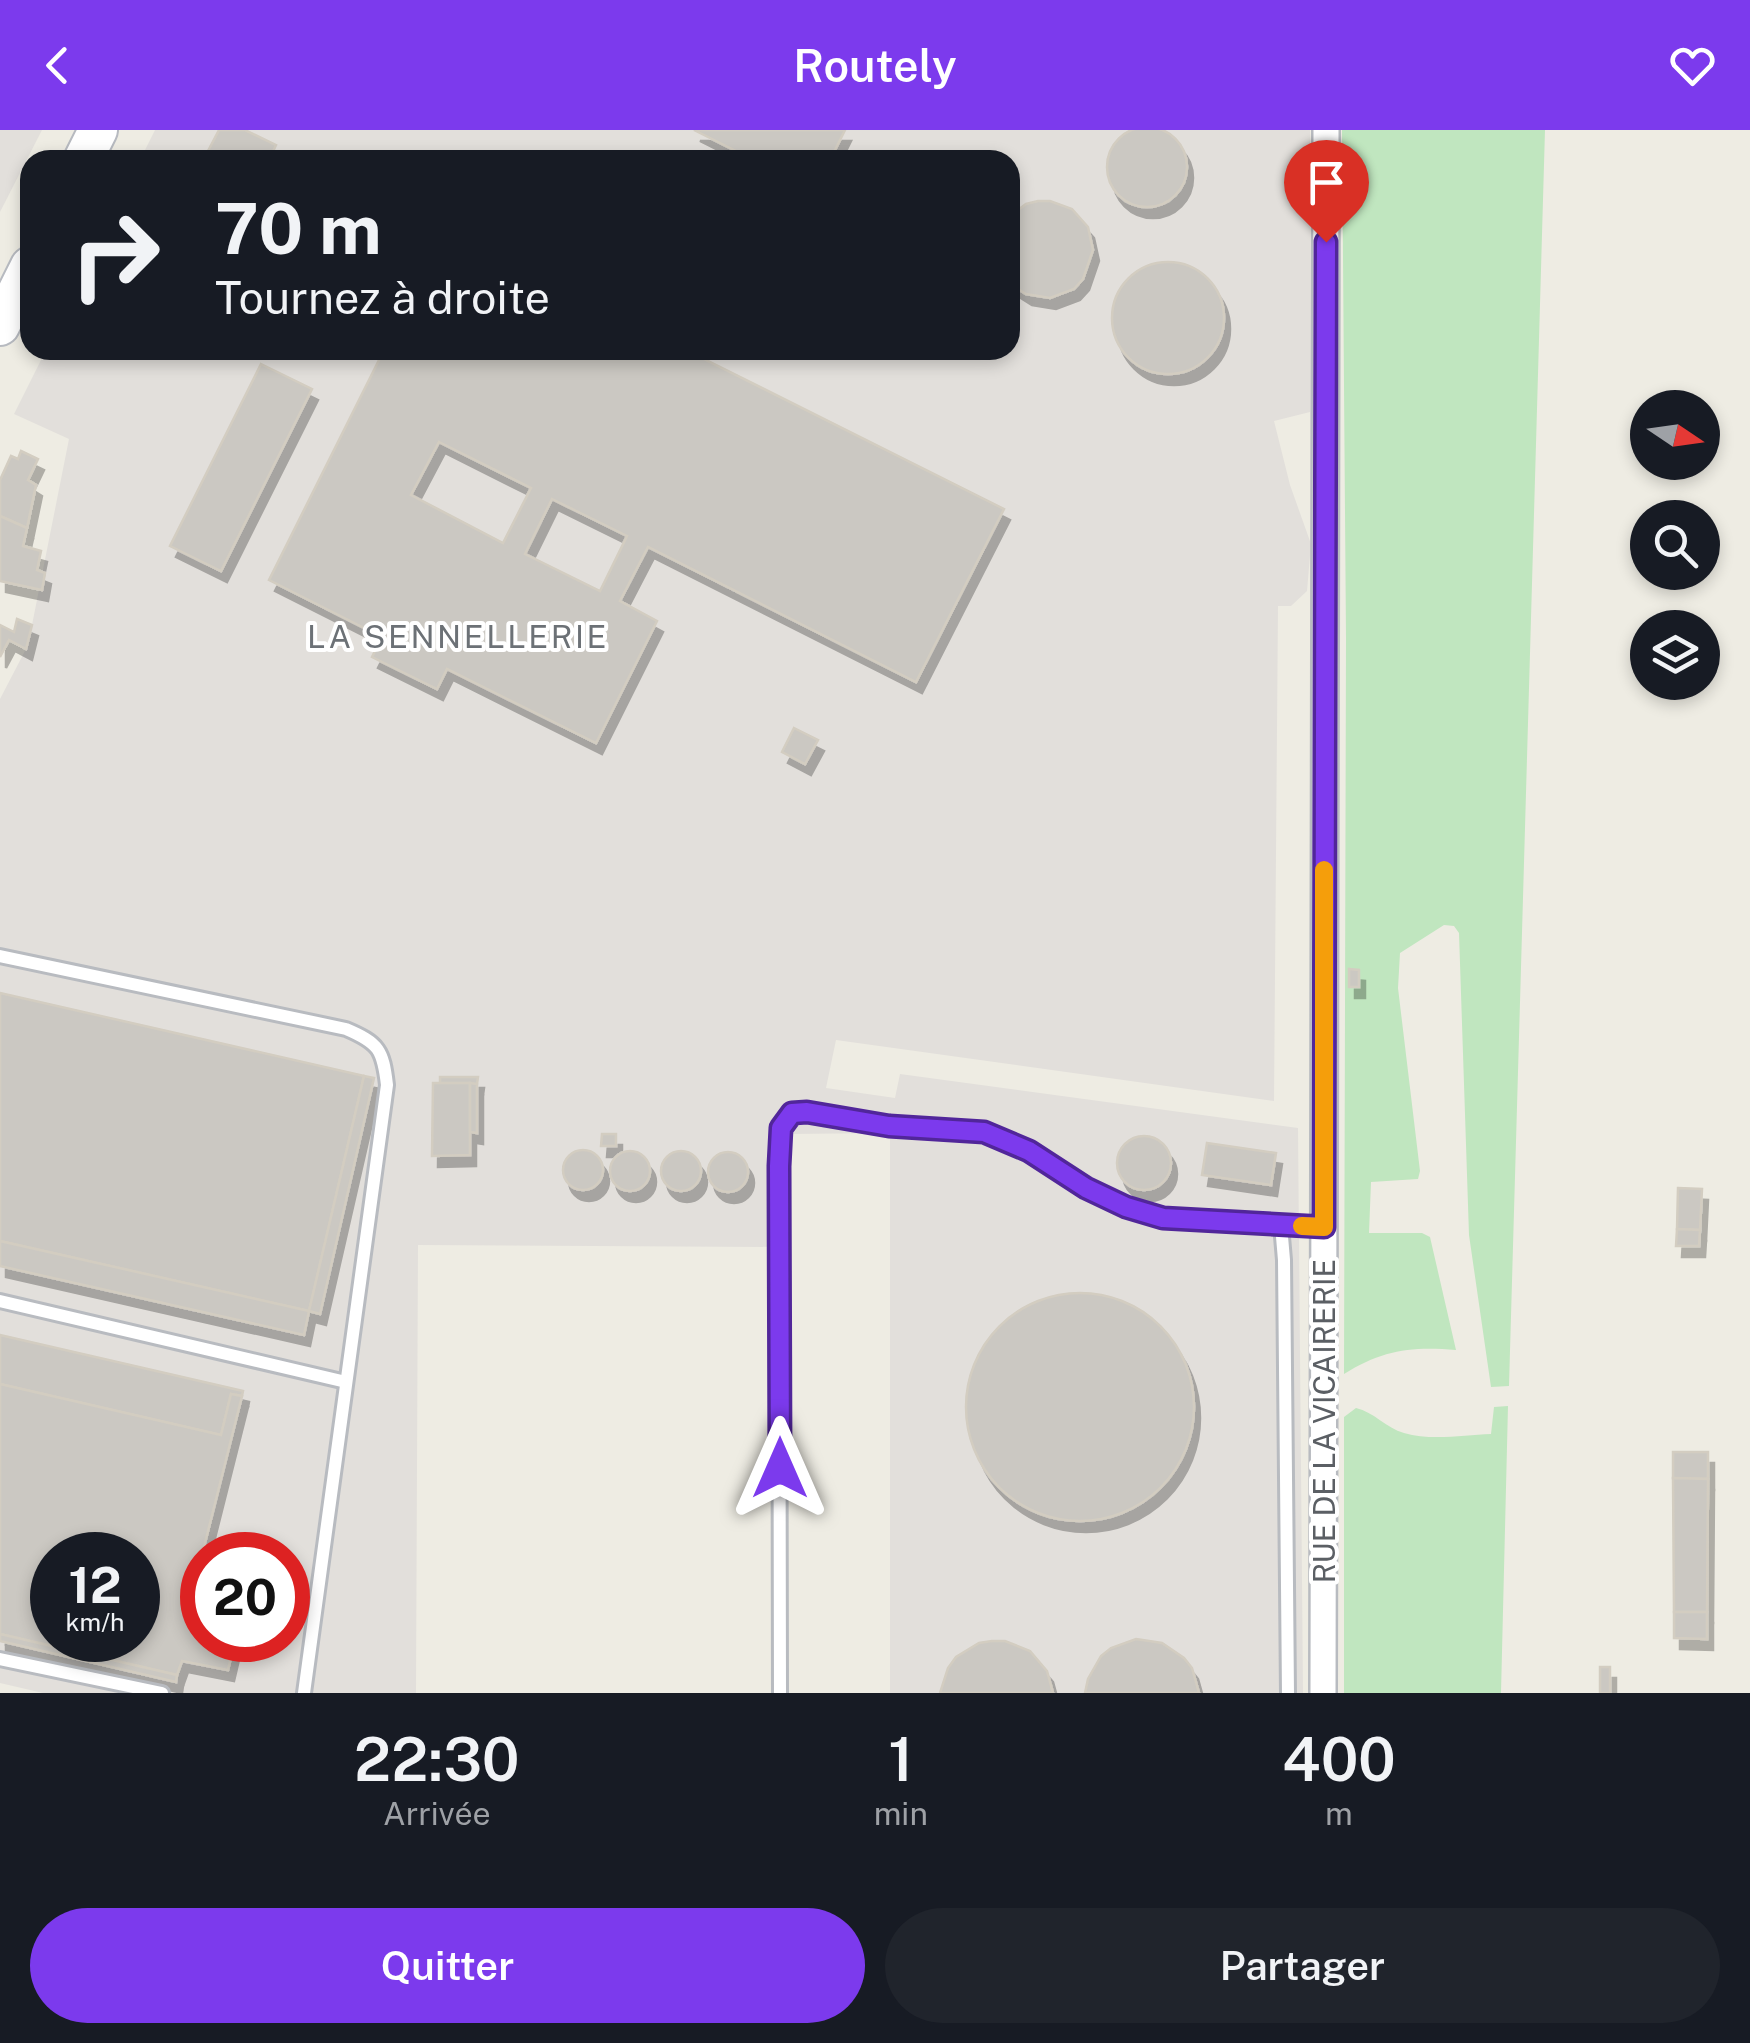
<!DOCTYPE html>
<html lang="fr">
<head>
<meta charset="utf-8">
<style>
  :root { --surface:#171b24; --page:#20242c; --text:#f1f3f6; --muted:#9ea1a6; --accent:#7c3aed }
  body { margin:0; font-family:"Public Sans",sans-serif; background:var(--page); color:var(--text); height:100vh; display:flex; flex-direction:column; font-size:38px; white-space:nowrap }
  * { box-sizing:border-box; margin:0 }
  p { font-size:32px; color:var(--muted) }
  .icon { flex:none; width:55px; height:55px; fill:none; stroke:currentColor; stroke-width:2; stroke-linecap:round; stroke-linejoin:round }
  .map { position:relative; height:1563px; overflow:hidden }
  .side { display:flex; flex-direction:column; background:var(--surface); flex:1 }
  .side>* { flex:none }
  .top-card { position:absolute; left:20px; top:20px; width:1000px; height:210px; border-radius:30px; box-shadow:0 5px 15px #0003; background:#171b24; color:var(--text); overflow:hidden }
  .needle { width:65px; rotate:103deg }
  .tools { position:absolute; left:1630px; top:260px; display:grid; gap:20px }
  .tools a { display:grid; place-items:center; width:90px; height:90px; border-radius:50%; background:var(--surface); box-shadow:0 5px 15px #0003; font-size:50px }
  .speed { position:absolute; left:30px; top:1402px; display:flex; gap:20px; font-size:50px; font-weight:700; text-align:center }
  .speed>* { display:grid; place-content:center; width:130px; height:130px; border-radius:50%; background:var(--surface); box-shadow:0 5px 15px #0003; line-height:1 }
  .speed small { font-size:25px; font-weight:400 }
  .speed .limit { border:15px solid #d22; background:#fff; color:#111 }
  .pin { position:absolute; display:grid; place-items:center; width:85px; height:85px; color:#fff; margin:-102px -42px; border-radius:50% 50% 50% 0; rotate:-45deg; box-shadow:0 0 10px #0007 }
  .pin .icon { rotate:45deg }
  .me { position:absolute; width:110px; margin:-55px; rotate:0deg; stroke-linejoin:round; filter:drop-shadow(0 0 8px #0008) }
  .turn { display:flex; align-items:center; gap:35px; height:210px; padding:0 30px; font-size:45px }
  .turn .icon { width:130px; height:130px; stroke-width:2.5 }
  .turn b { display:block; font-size:70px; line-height:85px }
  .eta { display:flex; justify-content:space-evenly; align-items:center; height:170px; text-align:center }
  .eta b { font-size:60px; font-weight:600; line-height:70px }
  .action { display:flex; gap:20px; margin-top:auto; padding:20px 30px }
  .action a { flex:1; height:115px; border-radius:60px; background:var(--accent); color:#fff; font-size:40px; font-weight:600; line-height:115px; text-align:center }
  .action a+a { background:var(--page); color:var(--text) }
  header { display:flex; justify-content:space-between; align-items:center; height:130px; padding:0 30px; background:var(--accent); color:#fff; font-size:45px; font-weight:600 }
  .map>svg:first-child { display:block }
</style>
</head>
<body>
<header><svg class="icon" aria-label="back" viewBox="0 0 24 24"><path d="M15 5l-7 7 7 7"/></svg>Routely<svg class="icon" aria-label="heart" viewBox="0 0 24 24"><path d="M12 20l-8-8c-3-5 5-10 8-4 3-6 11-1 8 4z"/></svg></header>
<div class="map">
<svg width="1750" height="1563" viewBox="0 0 1750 1563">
  <defs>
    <filter id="shadow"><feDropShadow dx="6" dy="11" stdDeviation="0" flood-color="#0004"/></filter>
  </defs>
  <rect width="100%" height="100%" fill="#eeece3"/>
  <!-- industrial -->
  <g fill="#e2dfdb" fill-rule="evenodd">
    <path d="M 0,0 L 42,0 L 0,82 Z"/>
    <path d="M 155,0 L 1310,0 L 1310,282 L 1274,291 L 1290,355 L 1311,414 L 1307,461 L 1291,476 L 1278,476 L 1274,971 L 836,910 L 826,958 L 895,968 L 900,944 L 1298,998 L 1303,1563 L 890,1563 L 890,1003 L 788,1004 L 787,1117 L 418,1115 L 416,1563 L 43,1563 L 0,1553 L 0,569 L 26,519 L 32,495 L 69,309 L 14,284 L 46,220 L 1010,220 L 1010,30 L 140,30 ZM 52,1425 L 138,1425 L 138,1510 L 52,1510 ZM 202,1425 L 288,1425 L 288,1510 L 202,1510 Z"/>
  </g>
  <!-- green -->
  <g fill="#c0e6bf">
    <path d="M 1342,0 L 1545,0 L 1509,1256 L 1491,1257 L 1469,1105 L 1459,803 L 1454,796 L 1444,795 L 1400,823 L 1398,858 L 1420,1041 L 1418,1049 L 1371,1052 L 1369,1103 L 1422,1103 L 1430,1107 L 1456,1220 C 1412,1216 1382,1220 1344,1244 L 1346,509 Z"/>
    <path d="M 1508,1276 L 1501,1563 L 1344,1563 L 1344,1287 L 1356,1278 C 1374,1282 1386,1298 1404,1303 C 1431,1311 1464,1305 1491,1304 L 1494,1277 Z"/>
  </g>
  <!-- building -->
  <g fill="#cbc8c2" stroke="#d3cdc1" stroke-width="2.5" fill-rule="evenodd" filter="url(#shadow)">
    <circle cx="1147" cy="37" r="40"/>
    <path d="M 219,0 L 245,0 L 276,15 L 269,30 L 222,30 L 207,23 Z"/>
    <path d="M 694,0 L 845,0 L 830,30 L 754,30 Z"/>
    <path d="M 1038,71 L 1050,71 L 1072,79 L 1088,97 L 1093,120 L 1083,149 L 1074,159 L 1050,168 L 1026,164 L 1010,154 L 1010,86 L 1026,74 Z"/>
    <circle cx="1168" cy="188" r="56"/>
    <path d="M 384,220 L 686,220 L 1004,379 L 916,552 L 648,417 L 620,471 L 657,491 L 596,613 L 447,539 L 437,559 L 372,527 L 382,507 L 269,450 ZM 439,312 L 531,358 L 503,413 L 411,365 ZM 552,369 L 627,406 L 600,461 L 525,424 Z"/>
    <path d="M 261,234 L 312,259 L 221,441 L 170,416 Z"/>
    <path d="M 21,321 L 38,329 L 28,350 L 36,355 L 27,398 L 0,386 L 0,350 L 11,326 L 18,329 Z"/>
    <path d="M 0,386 L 27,398 L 23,416 L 41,421 L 37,440 L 45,443 L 42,460 L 0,451 Z"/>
    <path d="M 17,489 L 32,495 L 26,519 L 9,510 L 0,527 L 0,495 L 14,502 Z"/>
    <path d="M 794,598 L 818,610 L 805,634 L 782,622 Z"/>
    <path d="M 1349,839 L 1359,840 L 1359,857 L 1349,857 Z"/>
    <path d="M 0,863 L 364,946 L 309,1181 L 0,1111 Z"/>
    <path d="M 364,946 L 374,948 L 320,1184 L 309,1181 Z"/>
    <path d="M 440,947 L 478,947 L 477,954 L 440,953 Z"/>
    <path d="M 433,953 L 470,953 L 470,1025 L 432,1026 Z"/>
    <path d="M 470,953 L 477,954 L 477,1003 L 470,1002 Z"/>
    <path d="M 602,1004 L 616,1004 L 616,1016 L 601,1016 Z"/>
    <circle cx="1144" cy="1033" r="27"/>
    <path d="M 1207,1013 L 1276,1023 L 1271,1055 L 1202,1045 Z"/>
    <circle cx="583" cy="1040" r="20"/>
    <circle cx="681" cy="1041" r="20"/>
    <circle cx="630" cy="1041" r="20"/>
    <circle cx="728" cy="1042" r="20"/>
    <path d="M 1678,1058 L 1702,1059 L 1700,1100 L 1677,1099 Z"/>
    <path d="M 1677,1099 L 1700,1100 L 1699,1116 L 1676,1116 Z"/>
    <path d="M 0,1111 L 309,1181 L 304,1205 L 0,1136 Z"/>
    <circle cx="1080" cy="1277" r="114"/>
    <path d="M 0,1205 L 243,1261 L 242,1266 L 231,1264 L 221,1305 L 0,1254 Z"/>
    <path d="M 0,1254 L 221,1305 L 231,1264 L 242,1266 L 202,1425 L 202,1510 L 235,1510 L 228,1540 L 182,1531 L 177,1545 L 0,1504 ZM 52,1425 L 138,1425 L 138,1510 L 52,1510 Z"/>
    <path d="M 1673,1322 L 1708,1322 L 1708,1349 L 1673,1348 Z"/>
    <path d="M 1673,1348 L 1708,1349 L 1707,1482 L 1674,1482 Z"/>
    <path d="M 1674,1482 L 1707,1482 L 1707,1509 L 1674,1508 Z"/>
    <path d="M 0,1504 L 177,1545 L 176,1552 L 0,1511 Z"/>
    <path d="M 1136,1509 L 1162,1513 L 1184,1528 L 1192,1538 L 1199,1563 L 1085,1563 L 1088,1549 L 1101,1526 L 1111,1518 Z"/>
    <path d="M 992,1511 L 1005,1511 L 1030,1521 L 1047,1541 L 1053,1563 L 940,1563 L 948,1538 L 956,1527 L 979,1513 Z"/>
    <rect x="1600" y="1537" width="10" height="26"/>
  </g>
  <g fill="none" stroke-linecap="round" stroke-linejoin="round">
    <defs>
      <g id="lane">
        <path d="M 0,826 L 346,899 C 379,913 383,920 387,955 L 304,1563"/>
        <path d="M 1281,1095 L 1284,1130 L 1288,1563"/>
        <path d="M 0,1171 L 346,1252"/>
        <path d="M 0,1529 L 162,1563"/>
        <path d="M 780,1563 L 779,1037 L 781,998 L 792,983 L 807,981 L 889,996 L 983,1002 L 1029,1021 L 1086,1058 L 1126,1077 L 1163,1087 L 1324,1097"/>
      </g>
      <path id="street" d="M 1323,1563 L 1326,0"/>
      <g id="secondary">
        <path d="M 83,30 L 98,0"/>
        <path d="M 0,196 L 30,136"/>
      </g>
    </defs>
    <!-- lane casing -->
    <use href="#lane" stroke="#b8bbc0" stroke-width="18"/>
    <!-- street casing -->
    <use href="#street" stroke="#b8bbc0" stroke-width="30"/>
    <!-- secondary casing -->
    <use href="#secondary" stroke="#b7bac0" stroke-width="42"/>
    <!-- lane -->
    <use href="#lane" stroke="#fff" stroke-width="12"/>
    <!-- street -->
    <use href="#street" stroke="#fff" stroke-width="25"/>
    <!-- secondary -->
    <use href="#secondary" stroke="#fff" stroke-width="38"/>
  </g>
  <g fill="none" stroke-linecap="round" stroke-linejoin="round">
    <defs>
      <path id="route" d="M 780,1338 L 779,1036 L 781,998 L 792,983 L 807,982 L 889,996 L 984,1002 L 1029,1021 L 1086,1058 L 1126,1077 L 1163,1088 L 1324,1097 L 1326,112"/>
    </defs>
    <!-- route casing -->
    <use href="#route" stroke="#51269a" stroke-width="25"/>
    <!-- route -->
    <use href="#route" stroke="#7c3aed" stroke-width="18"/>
    <!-- slow -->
    <path stroke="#f59e0b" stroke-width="18" d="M 1302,1096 L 1324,1097 L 1324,740"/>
  </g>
  <g text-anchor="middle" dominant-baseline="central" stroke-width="8" stroke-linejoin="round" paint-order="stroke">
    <!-- street labels -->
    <g font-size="30" fill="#5b5f64" stroke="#fff">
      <text transform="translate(1324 1291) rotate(-90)">RUE DE LA VICAIRERIE</text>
    </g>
    <!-- neighbourhood labels -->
    <g font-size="32" letter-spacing="2.5" fill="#6c7176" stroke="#fff">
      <text x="458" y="506">LA SENNELLERIE</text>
    </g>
  </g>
</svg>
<div class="tools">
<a><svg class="needle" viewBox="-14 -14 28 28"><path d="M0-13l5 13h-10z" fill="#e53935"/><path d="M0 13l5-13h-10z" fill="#9ea1a6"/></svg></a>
<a><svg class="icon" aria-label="search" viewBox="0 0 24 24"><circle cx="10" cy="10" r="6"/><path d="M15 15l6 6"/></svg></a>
<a><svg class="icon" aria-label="layers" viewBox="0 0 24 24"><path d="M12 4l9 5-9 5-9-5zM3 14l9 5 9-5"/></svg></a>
</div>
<div class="speed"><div>12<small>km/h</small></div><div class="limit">20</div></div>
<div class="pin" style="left:1326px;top:112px;background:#d93025"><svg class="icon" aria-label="arrive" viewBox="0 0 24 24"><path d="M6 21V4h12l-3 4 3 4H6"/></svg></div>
<svg class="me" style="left:780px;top:1338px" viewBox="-20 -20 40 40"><path d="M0-17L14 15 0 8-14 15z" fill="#7c3aed" stroke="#fff" stroke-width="4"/></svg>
<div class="top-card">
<div class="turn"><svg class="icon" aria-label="right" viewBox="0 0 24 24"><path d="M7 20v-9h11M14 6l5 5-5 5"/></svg><div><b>70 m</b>Tournez à droite</div></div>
</div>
</div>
<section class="side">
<div class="eta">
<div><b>22:30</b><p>Arrivée</p></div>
<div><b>1</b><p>min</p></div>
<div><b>400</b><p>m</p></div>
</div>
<div class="action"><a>Quitter</a><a>Partager</a></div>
</section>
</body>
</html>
